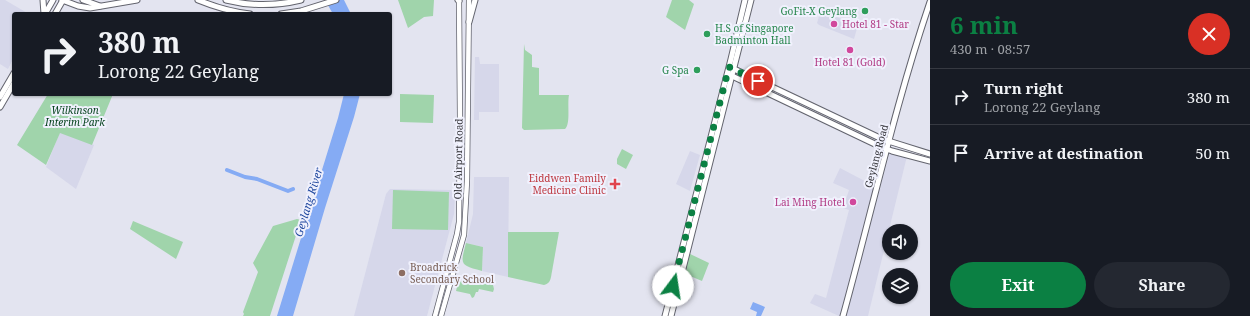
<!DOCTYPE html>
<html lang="en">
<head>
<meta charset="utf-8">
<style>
  :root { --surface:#171b24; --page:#242831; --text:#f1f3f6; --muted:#9ea1a6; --line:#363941; --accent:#0b8043 }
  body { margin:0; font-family:"Noto Serif",serif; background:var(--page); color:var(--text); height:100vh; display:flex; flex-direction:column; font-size:15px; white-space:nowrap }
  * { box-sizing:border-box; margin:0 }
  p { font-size:13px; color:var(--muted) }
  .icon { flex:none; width:22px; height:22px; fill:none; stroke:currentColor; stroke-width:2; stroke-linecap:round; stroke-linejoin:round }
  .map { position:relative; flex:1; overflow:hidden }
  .sheet { display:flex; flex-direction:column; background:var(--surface); width:320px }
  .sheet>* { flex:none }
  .banner { position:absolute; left:12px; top:12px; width:380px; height:84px; border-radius:4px; box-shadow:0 1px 3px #0004; background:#171b24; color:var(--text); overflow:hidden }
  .controls { position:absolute; left:882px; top:224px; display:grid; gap:8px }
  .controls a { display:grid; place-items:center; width:36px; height:36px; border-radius:50%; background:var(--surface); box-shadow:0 1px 3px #0004; font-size:20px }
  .pin { position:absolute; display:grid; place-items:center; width:34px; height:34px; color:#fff; margin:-17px; border:2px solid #fff; border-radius:50%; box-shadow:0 1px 4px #0007 }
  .me { position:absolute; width:44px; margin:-22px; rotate:14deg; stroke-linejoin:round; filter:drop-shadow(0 0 3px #0008) }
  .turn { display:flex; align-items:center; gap:14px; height:84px; padding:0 20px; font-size:18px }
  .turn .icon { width:52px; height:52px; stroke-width:2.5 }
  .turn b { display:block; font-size:28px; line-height:34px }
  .round { display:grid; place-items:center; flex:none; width:42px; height:42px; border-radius:21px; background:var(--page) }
  .overview { display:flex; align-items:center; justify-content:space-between; height:68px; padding:0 20px }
  h1 { font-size:24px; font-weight:700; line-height:30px; color:var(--accent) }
  .cta { display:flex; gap:8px; margin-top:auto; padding:8px 20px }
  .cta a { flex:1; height:46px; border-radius:24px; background:var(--accent); color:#fff; font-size:16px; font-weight:700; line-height:46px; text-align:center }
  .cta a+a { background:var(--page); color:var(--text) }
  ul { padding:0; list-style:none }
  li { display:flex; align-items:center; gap:12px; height:56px; padding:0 20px; border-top:1px solid var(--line) }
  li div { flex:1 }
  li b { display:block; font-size:15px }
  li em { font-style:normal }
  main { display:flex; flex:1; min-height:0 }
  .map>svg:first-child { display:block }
</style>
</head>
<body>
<main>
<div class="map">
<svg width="930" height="316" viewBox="0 0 930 316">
  <rect width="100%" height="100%" fill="#e3e4f0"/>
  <!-- built -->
  <g fill="#d6d7ea">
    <path d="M 0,0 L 5,0 L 29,14 L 14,14 L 14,57 L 8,69 L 0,64 Z"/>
    <path d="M 823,12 L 858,25 L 854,39 L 819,25 L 817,23 L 820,13 Z"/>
    <path d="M 475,57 L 479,57 L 480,64 L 499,64 L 499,112 L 479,112 L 479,120 L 474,120 Z"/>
    <path d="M 60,132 L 94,145 L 76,189 L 46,167 Z"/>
    <path d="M 690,151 L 700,155 L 690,191 L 676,184 Z"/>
    <path d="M 890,152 L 907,156 L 868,316 L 839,316 L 810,303 L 815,294 L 826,298 L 849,210 L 843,208 L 849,190 L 833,183 L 840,168 L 880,189 Z"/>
    <path d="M 474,177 L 509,177 L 508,277 L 482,271 L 483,247 L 466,243 L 473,214 Z"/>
    <path d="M 390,189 L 451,190 L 455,194 L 454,214 L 427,316 L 354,316 L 386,194 Z"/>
  </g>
  <!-- green -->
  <g fill="#a0d4ab">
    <path d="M 398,0 L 434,0 L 433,16 L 424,17 L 408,28 Z"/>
    <path d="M 672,0 L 689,0 L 694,4 L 685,30 L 666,17 Z"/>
    <path d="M 524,44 L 525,50 L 532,55 L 532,67 L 539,68 L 539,95 L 569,95 C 567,104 571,124 565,129 L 524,130 L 522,128 Z"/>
    <path d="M 48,94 L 113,94 L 92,145 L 60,133 L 46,165 L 17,145 Z"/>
    <path d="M 400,94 L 434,95 L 433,123 L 400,122 Z"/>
    <path d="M 622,149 L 633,155 L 626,169 L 617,164 L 617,159 Z"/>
    <path d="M 393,190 L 449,192 L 448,230 L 392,229 Z"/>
    <path d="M 297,219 L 301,220 L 270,316 L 243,316 L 244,314 L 243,312 L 258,272 L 253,263 L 273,226 Z"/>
    <path d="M 133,221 L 183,242 L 176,259 L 130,229 Z"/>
    <path d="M 508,232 L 559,232 L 551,277 C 550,282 548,284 544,285 L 508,277 Z"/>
    <path d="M 466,243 L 483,247 L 482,271 C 460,265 460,265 466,243 Z"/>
    <path d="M 688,253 L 709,263 L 702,281 L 683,273 Z"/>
    <path d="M 466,278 L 493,285 L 494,289 L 493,292 L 479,289 L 478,292 L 476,292 L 474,297 L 472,298 L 470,294 L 456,291 L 458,283 Z"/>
  </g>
  <!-- water -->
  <g fill="#85abf4">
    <path d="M 325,0 L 344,0 L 351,14 L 333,14 Z"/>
    <path d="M 344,94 L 360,94 L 354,117 L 325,208 L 293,316 L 277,316 L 338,118 Z"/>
    <path d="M 753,302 L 765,307 L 761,316 L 756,316 L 757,312 L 750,309 Z"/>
  </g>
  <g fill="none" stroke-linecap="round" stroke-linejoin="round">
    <!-- canal -->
    <path stroke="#85abf4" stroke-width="4" d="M 227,170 L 245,177 L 257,179 L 288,191 L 293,189"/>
    <defs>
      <g id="secondary">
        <path d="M 435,316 L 457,234 L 459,222 L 460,119 L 459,0"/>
        <path d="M 441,316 L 464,235 L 467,181 L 469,0"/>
      </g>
      <g id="primary">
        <path d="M 43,0 L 44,14"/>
        <path d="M 62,0 L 78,6 L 90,8 L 137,0"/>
        <path d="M 83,0 L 100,6"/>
        <path d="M 198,0 C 215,7 232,12 250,14"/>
        <path d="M 226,0 C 250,6 276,6 301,0"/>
        <path d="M 458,0 L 459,1"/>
        <path d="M 45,14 L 53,0"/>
        <path d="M 55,14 L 63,0"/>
        <path d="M 281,14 L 301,11 L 336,0"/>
        <path d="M 469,22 L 475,0"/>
        <path d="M 732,68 L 882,139 L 930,154"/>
        <path d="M 730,75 L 879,146 L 892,151 L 930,161"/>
        <path d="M 0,97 L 14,73"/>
        <path d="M 0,107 L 14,83"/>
        <path d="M 665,316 L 731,59 L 745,0"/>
        <path d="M 671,316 L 751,0"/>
        <path d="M 843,316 C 872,211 895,105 930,2"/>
      </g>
    </defs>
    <!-- secondary casing -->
    <use href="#secondary" stroke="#63646e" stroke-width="6"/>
    <!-- primary casing -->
    <use href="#primary" stroke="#63646e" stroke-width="7"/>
    <!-- secondary -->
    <use href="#secondary" stroke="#fff" stroke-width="4.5"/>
    <!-- primary -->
    <use href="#primary" stroke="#fff" stroke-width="5"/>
  </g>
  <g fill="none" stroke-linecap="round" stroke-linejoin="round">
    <!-- route -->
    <path stroke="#0b8043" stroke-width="7" stroke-dasharray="0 12.6" d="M 673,286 L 729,67 L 758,81"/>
  </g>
  <!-- markers -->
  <g fill="#2e9e5b" stroke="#f0f1fd" stroke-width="1.5">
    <circle cx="865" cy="11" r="4"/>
    <circle cx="707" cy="34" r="4"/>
    <circle cx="697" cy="70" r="4"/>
  </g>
  <g fill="#d1479c" stroke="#f0f1fd" stroke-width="1.5">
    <circle cx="834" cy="24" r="4"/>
    <circle cx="850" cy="50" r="4"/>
    <circle cx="853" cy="202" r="4"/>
  </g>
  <path fill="#e0444e" stroke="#f0f1fd" stroke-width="1.5" d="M613 178h4v4h4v4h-4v4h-4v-4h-4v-4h4z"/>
  <circle fill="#8d6e63" stroke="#f0f1fd" stroke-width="1.5" cx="402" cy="273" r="4"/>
  <g text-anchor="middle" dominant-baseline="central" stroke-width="4" stroke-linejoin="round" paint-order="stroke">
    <!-- leisure labels -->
    <g font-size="10" fill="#27864d" stroke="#f0f1fd" text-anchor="end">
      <text x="857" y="11">GoFit-X Geylang</text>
      <text x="715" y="28" text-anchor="start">H.S of Singapore<tspan x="715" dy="12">Badminton Hall</tspan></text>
      <text x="689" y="70">G Spa</text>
    </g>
    <!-- hotel labels -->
    <g font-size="10" fill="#b23c85" stroke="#f0f1fd" text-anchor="start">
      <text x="842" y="24">Hotel 81 - Star</text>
      <text x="850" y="62" text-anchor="middle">Hotel 81 (Gold)</text>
      <text x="845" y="202" text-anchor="end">Lai Ming Hotel</text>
    </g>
    <!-- park labels -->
    <g font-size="10" font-style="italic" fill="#06431e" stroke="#f0f1fd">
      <text x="75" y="110">Wilkinson<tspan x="75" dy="12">Interim Park</tspan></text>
    </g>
    <!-- street labels -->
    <g font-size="10" fill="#36363b" stroke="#f0f1fd">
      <text transform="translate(876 156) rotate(-75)">Geylang Road</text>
      <text transform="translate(458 159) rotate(-89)">Old Airport Road</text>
    </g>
    <!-- health labels -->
    <g font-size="10" fill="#be3a42" stroke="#f0f1fd" text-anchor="end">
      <text x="606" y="178">Eiddwen Family<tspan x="606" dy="12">Medicine Clinic</tspan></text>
    </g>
    <!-- education labels -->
    <g font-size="10" fill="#785e54" stroke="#f0f1fd" text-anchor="start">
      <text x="410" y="267">Broadrick<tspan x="410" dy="12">Secondary School</tspan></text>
    </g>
    <!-- water labels -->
    <g font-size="11" font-style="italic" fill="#244ba0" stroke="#f0f1fd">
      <text transform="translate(308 202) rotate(-73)">Geylang River</text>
    </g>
  </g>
</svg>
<div class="controls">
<a><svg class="icon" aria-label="sound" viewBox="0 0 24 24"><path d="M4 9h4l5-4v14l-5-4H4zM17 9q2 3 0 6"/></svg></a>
<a><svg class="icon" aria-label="layers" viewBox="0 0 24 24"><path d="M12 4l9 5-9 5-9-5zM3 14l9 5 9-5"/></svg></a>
</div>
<div class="pin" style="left:758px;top:81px;background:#d93025"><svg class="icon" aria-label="arrive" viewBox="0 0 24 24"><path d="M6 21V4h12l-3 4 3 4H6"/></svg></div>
<svg class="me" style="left:673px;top:286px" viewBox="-20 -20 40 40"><circle r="19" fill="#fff"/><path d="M0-13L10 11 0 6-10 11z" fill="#0b8043"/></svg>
<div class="banner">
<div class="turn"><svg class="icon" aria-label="right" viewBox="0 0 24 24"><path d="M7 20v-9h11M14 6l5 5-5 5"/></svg><div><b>380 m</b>Lorong 22 Geylang</div></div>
</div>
</div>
<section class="sheet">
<div class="overview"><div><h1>6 min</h1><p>430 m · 08:57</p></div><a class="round" style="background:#d93025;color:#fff"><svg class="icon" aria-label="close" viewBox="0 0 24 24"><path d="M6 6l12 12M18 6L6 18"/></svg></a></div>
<ul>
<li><svg class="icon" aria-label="right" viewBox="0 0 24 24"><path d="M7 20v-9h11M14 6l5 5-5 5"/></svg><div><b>Turn right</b><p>Lorong 22 Geylang</p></div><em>380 m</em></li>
<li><svg class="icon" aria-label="arrive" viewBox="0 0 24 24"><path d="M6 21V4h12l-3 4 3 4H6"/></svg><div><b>Arrive at destination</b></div><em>50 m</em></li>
</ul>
<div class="cta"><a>Exit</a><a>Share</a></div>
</section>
</main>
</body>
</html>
